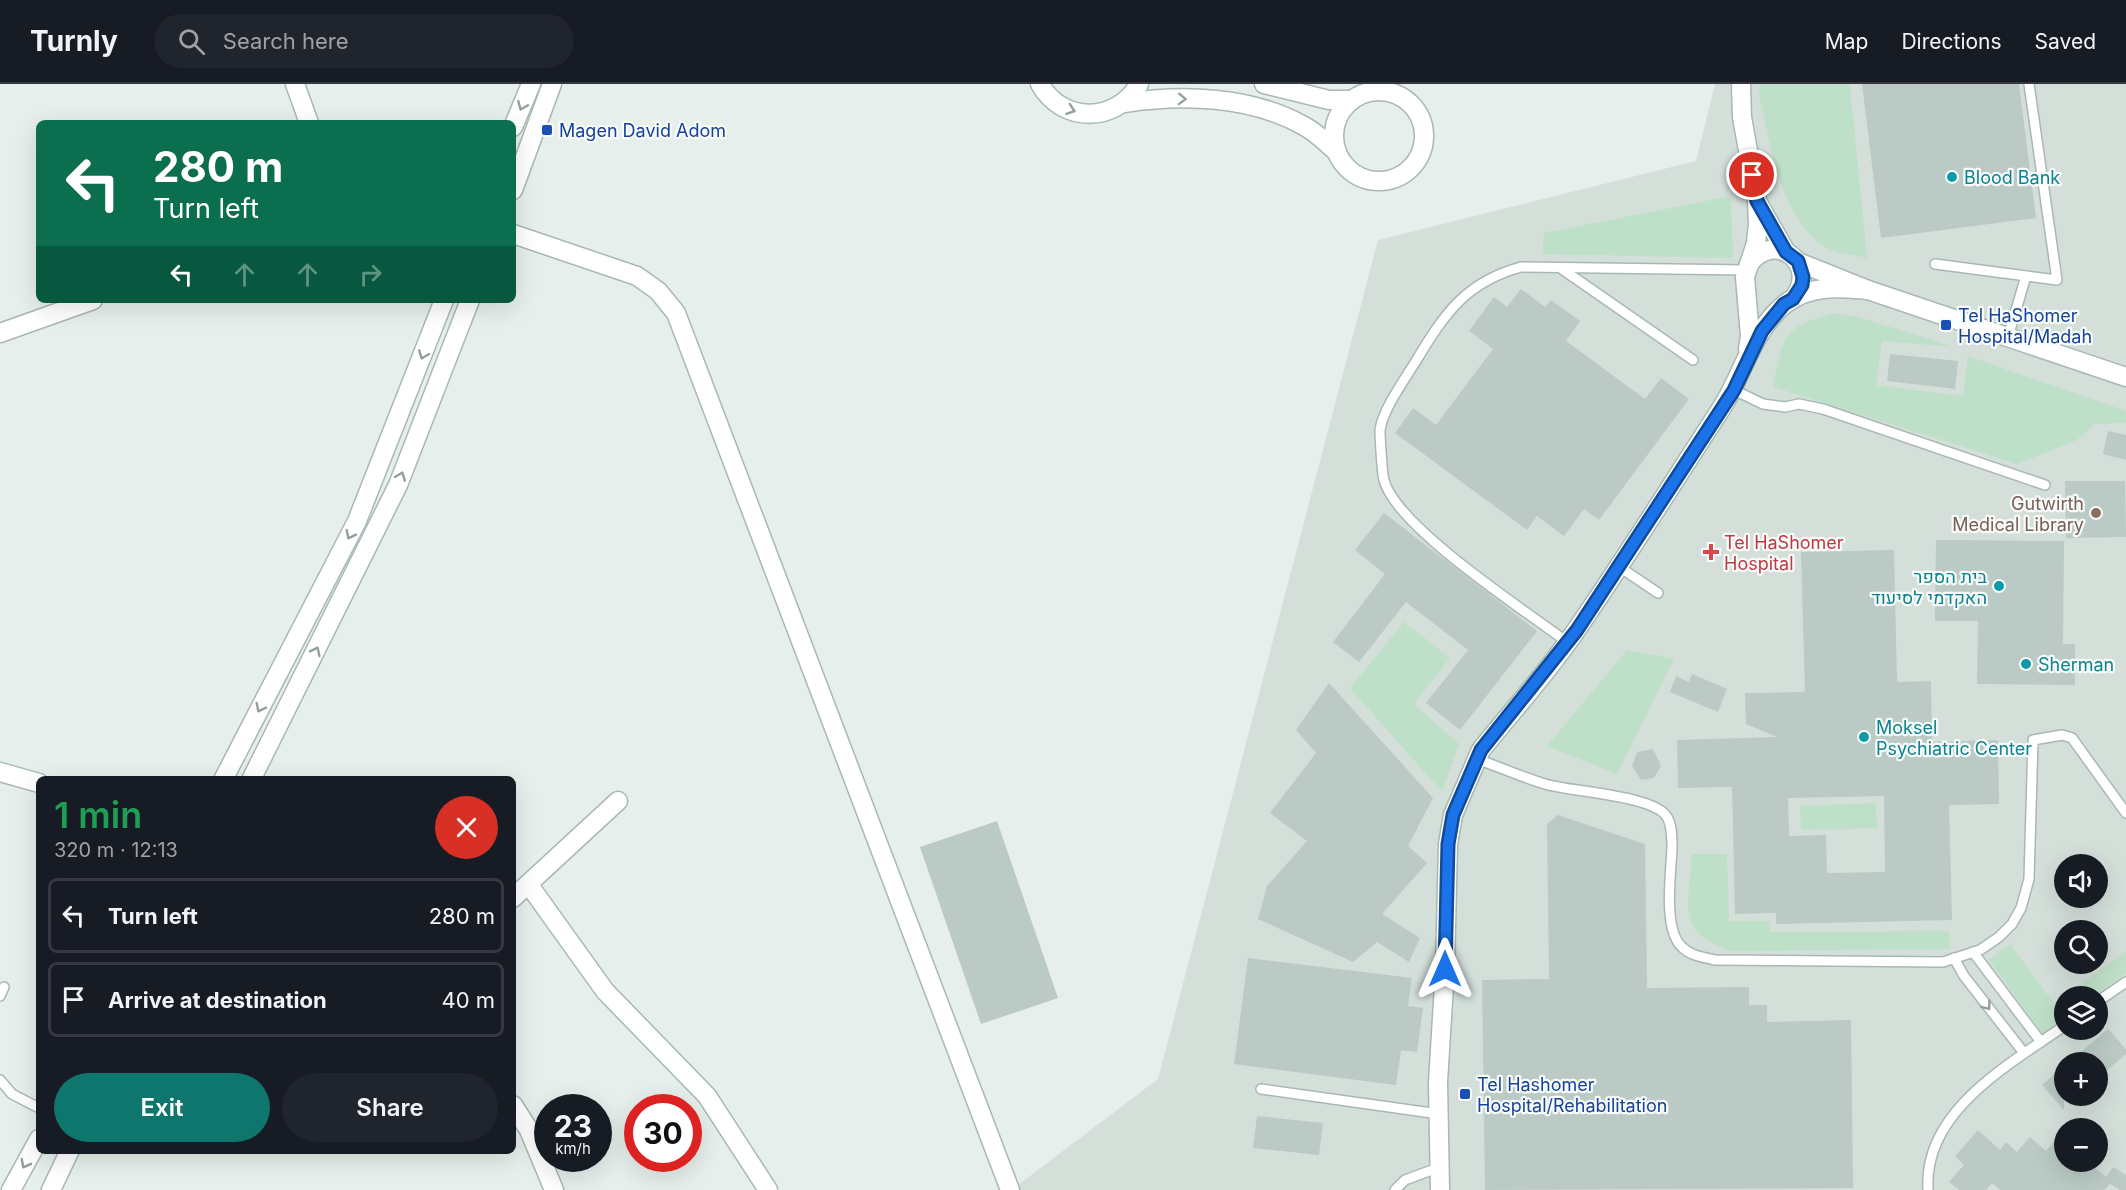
<!DOCTYPE html>
<html lang="en">
<head>
<meta charset="utf-8">
<style>
  :root { --surface:#171b24; --page:#20242c; --text:#f1f3f6; --muted:#9ea1a6; --line:#363941; --accent:#0f766e }
  body { margin:0; font-family:Inter,Heebo,sans-serif; background:var(--page); color:var(--text); height:100vh; display:flex; flex-direction:column; font-size:22px; white-space:nowrap }
  * { box-sizing:border-box; margin:0 }
  p { font-size:20px; color:var(--muted) }
  .icon { flex:none; width:33px; height:33px; fill:none; stroke:currentColor; stroke-width:2; stroke-linecap:round; stroke-linejoin:round }
  .map { position:relative; flex:1; overflow:hidden }
  .side { position:absolute; left:36px; top:692px; width:480px; height:378px; display:flex; flex-direction:column; background:var(--surface); border-radius:9px; box-shadow:0 6px 24px #0002 }
  .side>* { flex:none }
  .guide { position:absolute; left:36px; top:36px; width:480px; height:183px; border-radius:9px; box-shadow:0 6px 24px #0002; background:#0b6e4f; color:#fff; overflow:hidden }
  .fabs { position:absolute; left:2054px; top:770px; display:grid; gap:12px }
  .fabs a { display:grid; place-items:center; width:54px; height:54px; border-radius:50%; background:var(--surface); box-shadow:0 6px 24px #0002; font-size:30px }
  .speed { position:absolute; left:534px; top:1010px; display:flex; gap:12px; font-size:30px; font-weight:700; text-align:center }
  .speed>* { display:grid; place-content:center; width:78px; height:78px; border-radius:50%; background:var(--surface); box-shadow:0 6px 24px #0002; line-height:1 }
  .speed small { font-size:15px; font-weight:400 }
  .speed .limit { border:9px solid #d22; background:#fff; color:#111 }
  .pin { position:absolute; display:grid; place-items:center; width:51px; height:51px; color:#fff; margin:-26px; border:3px solid #fff; border-radius:50%; box-shadow:0 2px 6px #0007 }
  .me { position:absolute; width:66px; margin:-33px; rotate:0deg; stroke-linejoin:round; filter:drop-shadow(0 0 4px #0008) }
  .turn { display:flex; align-items:center; gap:21px; height:126px; padding:0 18px; font-size:27px }
  .turn .icon { width:78px; height:78px; stroke-width:2.5 }
  .turn b { display:block; font-size:42px; line-height:51px }
  .lanes { display:flex; align-items:center; height:57px; padding:0 18px; background:#0003; justify-content:center; gap:30px; direction:ltr }
  .lanes .off { opacity:.35 }
  .round { display:grid; place-items:center; flex:none; width:63px; height:63px; border-radius:32px; background:var(--page) }
  .overview { display:flex; align-items:center; justify-content:space-between; height:102px; padding:0 18px }
  h1 { font-size:36px; font-weight:600; line-height:45px; color:#1e9e55 }
  .button { display:flex; gap:12px; margin-top:auto; padding:12px 18px }
  .button a { flex:1; height:69px; border-radius:36px; background:var(--accent); color:#fff; font-size:24px; font-weight:600; line-height:69px; text-align:center }
  .button a+a { background:var(--page); color:var(--text) }
  ul { padding:0; list-style:none }
  li { display:flex; align-items:center; gap:18px; height:75px; margin:0 12px 9px; padding:0 6px; border:3px solid var(--line); border-radius:9px }
  li div { flex:1 }
  li b { display:block; font-size:22px }
  li em { font-style:normal }
  header { display:flex; align-items:center; gap:36px; box-sizing:border-box; height:84px; padding:0 30px; background:var(--surface); border-bottom:2px solid var(--line) }
  header strong { font-size:28px }
  nav { display:flex; gap:33px; margin-inline-start:auto; font-size:21px }
  .search { width:420px; height:54px; background:var(--page); display:flex; align-items:center; gap:15px; box-sizing:border-box; padding:0 21px; border-radius:33px; color:var(--muted); font-size:22px }
  .map>svg:first-child { display:block }
</style>
</head>
<body>
<header>
<strong>Turnly</strong>
<div class="search"><svg class="icon" aria-label="search" viewBox="0 0 24 24"><circle cx="10" cy="10" r="6"/><path d="M15 15l6 6"/></svg>Search here</div>
<nav><a>Map</a><a>Directions</a><a>Saved</a></nav>
</header>
<div class="map">
<svg width="2126" height="1106" viewBox="0 0 2126 1106">
  <rect width="100%" height="100%" fill="#e6efeb"/>
  <!-- built -->
  <path fill="#d4dfda" fill-rule="evenodd" d="M 1715,0 L 2126,0 L 2126,1106 L 1020,1106 L 1018,1101 L 1158,995 L 1378,156 L 1696,77 ZM 2064,780 L 2097,780 L 2097,813 L 2064,813 ZM 2064,846 L 2097,846 L 2097,879 L 2064,879 ZM 2064,912 L 2097,912 L 2097,945 L 2064,945 ZM 2064,978 L 2097,978 L 2097,1011 L 2064,1011 ZM 2064,1044 L 2097,1044 L 2097,1077 L 2064,1077 Z"/>
  <!-- green -->
  <g fill="#bfe0c8">
    <path d="M 1760,0 L 1850,0 L 1867,174 C 1855,171 1838,170 1827,164 C 1780,137 1770,59 1759,11 Z"/>
    <path d="M 1731,112 L 1733,174 L 1542,170 L 1544,149 Z"/>
    <path d="M 1832,229 L 1859,233 L 1954,263 L 1882,257 L 1876,301 L 1963,312 L 1968,272 L 2126,327 L 2126,339 L 2095,340 L 2077,356 L 2017,380 L 1773,303 C 1784,253 1780,245 1832,229 Z"/>
    <path d="M 1404,538 L 1450,574 L 1414,620 L 1459,660 L 1442,708 L 1350,604 Z"/>
    <path d="M 1627,566 L 1674,575 L 1617,690 L 1547,662 Z"/>
    <path d="M 1876,719 L 1877,744 L 1801,746 L 1800,722 Z"/>
    <path d="M 1692,770 L 1727,770 L 1729,837 L 1770,837 L 1770,848 L 1949,847 L 1950,865 L 1732,867 C 1674,848 1689,821 1692,770 Z"/>
    <path d="M 2010,860 L 2054,919 L 2064,912 L 2064,934 L 2043,950 L 1989,876 Z"/>
    <path d="M 2126,867 L 2126,889 L 2095,912 L 2064,912 Z"/>
  </g>
  <!-- building -->
  <g fill="#bbcac4" fill-rule="evenodd">
    <path d="M 1862,0 L 2019,0 L 2036,134 L 1881,154 Z"/>
    <path d="M 1521,205 L 1545,223 L 1551,216 L 1580,237 L 1566,257 L 1645,315 L 1661,294 L 1689,315 L 1599,436 L 1584,425 L 1564,452 L 1537,432 L 1527,446 L 1395,349 L 1413,324 L 1436,341 L 1493,265 L 1469,247 L 1494,213 L 1507,223 Z"/>
    <path d="M 1890,270 L 1958,277 L 1955,305 L 1887,297 Z"/>
    <path d="M 2108,347 L 2126,351 L 2126,376 L 2103,370 Z"/>
    <path d="M 2065,397 L 2125,397 L 2126,453 L 2066,454 Z"/>
    <path d="M 1384,429 L 1537,547 L 1460,646 L 1426,619 L 1468,566 L 1406,518 L 1359,578 L 1333,558 L 1385,490 L 1355,466 Z"/>
    <path d="M 1936,456 L 2064,457 L 2063,560 L 2075,560 L 2075,601 L 1977,600 L 1978,537 L 1935,537 Z"/>
    <path d="M 1894,466 L 1897,598 L 1931,597 L 1932,658 L 1998,656 L 1999,720 L 1949,721 L 1952,836 L 1776,840 L 1776,829 L 1735,830 L 1732,703 L 1678,704 L 1677,656 L 1777,653 L 1746,640 L 1745,609 L 1805,608 L 1801,468 ZM 1884,712 L 1885,788 L 1827,789 L 1826,751 L 1789,752 L 1788,714 Z"/>
    <path d="M 1692,590 L 1727,605 L 1718,628 L 1670,608 L 1676,592 L 1689,598 Z"/>
    <path d="M 1329,599 L 1433,714 L 1408,762 L 1427,779 L 1382,830 L 1420,854 L 1409,878 L 1377,858 L 1353,878 L 1258,835 L 1267,802 L 1307,757 L 1270,729 L 1316,669 L 1296,646 Z"/>
    <path d="M 1653,665 L 1661,682 L 1654,694 L 1641,696 L 1632,682 L 1637,668 Z"/>
    <path d="M 1558,731 L 1645,760 L 1647,904 L 1749,903 L 1749,921 L 1767,921 L 1767,938 L 1851,936 L 1853,1104 L 1485,1106 L 1482,896 L 1549,895 L 1547,740 Z"/>
    <path d="M 997,737 L 1058,914 L 981,940 L 920,763 Z"/>
    <path d="M 1248,874 L 1412,894 L 1408,922 L 1423,924 L 1417,968 L 1401,966 L 1396,1001 L 1234,980 Z"/>
    <path d="M 2108,945 L 2126,965 L 2126,970 L 2097,995 L 2097,978 L 2069,978 Z"/>
    <path d="M 2064,982 L 2064,1026 L 2042,1001 Z"/>
    <path d="M 1257,1032 L 1323,1039 L 1319,1071 L 1253,1064 Z"/>
    <path d="M 1978,1046 L 2000,1066 L 2006,1058 L 2017,1068 L 2030,1053 L 2046,1067 L 2064,1046 L 2064,1077 L 2087,1077 L 2106,1093 L 2113,1083 L 2126,1091 L 2126,1106 L 2120,1106 L 2110,1100 L 2104,1106 L 2000,1106 L 1992,1099 L 1986,1106 L 1959,1106 L 1949,1098 L 1964,1081 L 1955,1072 Z"/>
  </g>
  <g fill="none" stroke-linecap="round" stroke-linejoin="round">
    <defs>
      <g id="lane">
        <path d="M 1935,180 L 2057,196 L 2029,0"/>
        <path d="M 1562,185 L 1693,276"/>
        <path d="M 2008,253 L 2026,192"/>
        <path d="M 1734,306 L 1763,320 L 1785,323 L 1799,320 L 1823,325 L 2045,401"/>
        <path d="M 1618,482 L 1658,509"/>
        <path d="M 1567,558 C 1526,527 1396,443 1384,396 C 1382,390 1380,352 1380,346 C 1383,325 1405,295 1416,277 C 1445,229 1466,198 1521,183 L 1746,186"/>
        <path d="M 1477,675 C 1499,683 1522,693 1545,700 C 1571,708 1654,711 1667,733 C 1672,741 1672,754 1672,764 C 1671,789 1663,844 1681,862 C 1690,872 1702,873 1715,876 L 1943,878 L 1980,866 L 1999,853 L 2012,840 L 2021,824 L 2029,795 L 2033,656 L 2062,651 L 2072,654 L 2126,729"/>
        <path d="M 1973,868 L 2041,958"/>
        <path d="M 1954,874 L 1964,892 L 2024,969"/>
        <path d="M 0,912 L 4,903"/>
        <path d="M 2097,918 L 2126,898"/>
        <path d="M 0,996 L 12,1010 L 39,1024"/>
        <path d="M 1261,1005 L 1439,1030"/>
        <path d="M 1395,1106 L 1405,1096 L 1440,1083"/>
        <path d="M 1928,1106 C 1923,1027 2009,981 2064,942"/>
      </g>
      <g id="street">
        <path d="M 295,0 L 309,39"/>
        <path d="M 1264,0 L 1329,16 L 1352,16"/>
        <path d="M 1741,0 L 1742,33 L 1757,117 L 1758,140 L 1756,159 L 1745,193 L 1750,252 L 1748,265"/>
        <circle cx="1379" cy="52" r="45"/>
        <path d="M 1124,19 C 1183,10 1251,12 1304,42 C 1316,48 1326,59 1337,68"/>
        <path d="M 513,43 L 531,0"/>
        <path d="M 513,106 L 552,0"/>
        <path d="M 1758,119 L 1786,168"/>
        <path d="M 513,150 L 637,192 L 658,207 L 676,229 L 1010,1106"/>
        <path d="M 1798,178 L 1868,206 L 2126,293"/>
        <path d="M 1749,180 C 1774,145 1821,180 1793,215"/>
        <path d="M 0,249 L 93,216"/>
        <path d="M 0,688 L 39,699"/>
        <path d="M 224,694 L 357,437 L 444,216"/>
        <path d="M 252,694 L 398,401 L 470,216"/>
        <path d="M 529,801 L 605,907 L 707,1012 L 768,1106"/>
        <path d="M 513,814 L 618,717"/>
        <path d="M 513,1021 L 529,1046 L 554,1106"/>
        <path d="M 11,1106 L 39,1055"/>
        <path d="M 51,1106 L 70,1066"/>
        <path d="M 1440,1106 L 1438,998 L 1445,885 L 1448,760 L 1453,731 L 1477,675 L 1481,666 C 1513,626 1549,587 1577,545 C 1626,474 1672,400 1719,328 C 1742,294 1752,246 1785,220 C 1809,201 1840,203 1868,206"/>
      </g>
      <path id="secondary" d="M 1040,0 C 1062,40 1117,39 1139,0"/>
    </defs>
    <!-- lane casing -->
    <use href="#lane" stroke="#a8b8b2" stroke-width="12"/>
    <!-- street casing -->
    <use href="#street" stroke="#a8b8b2" stroke-width="21"/>
    <!-- secondary casing -->
    <use href="#secondary" stroke="#a4bbb3" stroke-width="21"/>
    <!-- lane -->
    <use href="#lane" stroke="#fff" stroke-width="9"/>
    <!-- street -->
    <use href="#street" stroke="#fff" stroke-width="18"/>
    <!-- secondary -->
    <use href="#secondary" stroke="#fff" stroke-width="18"/>
  </g>
  <!-- one-way arrows -->
  <defs><path id="oneway-chevron" d="M-2-3.5L2.5 0L-2 3.5" fill="none" stroke-width="1.6" stroke-linecap="round" stroke-linejoin="round" transform="scale(1.5)"/></defs>
  <g stroke="#92a09c">
    <use href="#oneway-chevron" transform="translate(1182 15) rotate(2)"/>
    <use href="#oneway-chevron" transform="translate(522 22) rotate(113)"/>
    <use href="#oneway-chevron" transform="translate(1071 26) rotate(19)"/>
    <use href="#oneway-chevron" transform="translate(423 271) rotate(111)"/>
    <use href="#oneway-chevron" transform="translate(401 392) rotate(-69)"/>
    <use href="#oneway-chevron" transform="translate(350 451) rotate(117)"/>
    <use href="#oneway-chevron" transform="translate(316 567) rotate(-64)"/>
    <use href="#oneway-chevron" transform="translate(260 624) rotate(117)"/>
    <use href="#oneway-chevron" transform="translate(1987 922) rotate(52)"/>
    <use href="#oneway-chevron" transform="translate(25 1080) rotate(118)"/>
  </g>
  <g fill="none" stroke-linecap="round" stroke-linejoin="round">
    <defs>
      <path id="route" d="M 1445,885 L 1448,760 L 1453,731 L 1481,666 L 1577,546 L 1734,306 L 1762,247 L 1784,220 L 1793,215 L 1802,201 L 1803,193 L 1798,177 L 1786,168 L 1757,117 L 1752,91"/>
    </defs>
    <!-- route casing -->
    <use href="#route" stroke="#114b97" stroke-width="15"/>
    <!-- route -->
    <use href="#route" stroke="#1a73e8" stroke-width="10"/>
  </g>
  <!-- markers -->
  <g fill="#1a4fb4" stroke="#f7fbf9" stroke-width="2">
    <rect x="541" y="40" width="12" height="12" rx="3"/>
    <rect x="1940" y="235" width="12" height="12" rx="3"/>
    <rect x="1459" y="1004" width="12" height="12" rx="3"/>
  </g>
  <g fill="#0f9aa8" stroke="#f7fbf9" stroke-width="2">
    <circle cx="1952" cy="93" r="6"/>
    <circle cx="1999" cy="502" r="6"/>
    <circle cx="2026" cy="580" r="6"/>
    <circle cx="1864" cy="653" r="6"/>
  </g>
  <circle fill="#8d6e63" stroke="#f7fbf9" stroke-width="2" cx="2096" cy="429" r="6"/>
  <path fill="#e0444e" stroke="#f7fbf9" stroke-width="2" d="M1708 459h6v6h6v6h-6v6h-6v-6h-6v-6h6z"/>
  <g text-anchor="middle" dominant-baseline="central" stroke-width="4.5" stroke-linejoin="round" paint-order="stroke">
    <!-- transit labels -->
    <g font-size="18" fill="#164399" stroke="#f7fbf9" text-anchor="start">
      <text x="559" y="46">Magen David Adom</text>
      <text x="1958" y="231">Tel HaShomer<tspan x="1958" dy="21">Hospital/Madah</tspan></text>
      <text x="1477" y="1000">Tel Hashomer<tspan x="1477" dy="21">Hospital/Rehabilitation</tspan></text>
    </g>
    <!-- culture labels -->
    <g font-size="18" fill="#0d838f" stroke="#f7fbf9" text-anchor="start">
      <text x="1964" y="93">Blood Bank</text>
      <text x="1987" y="492" text-anchor="end">בית הספר<tspan x="1987" dy="21">האקדמי לסיעוד</tspan></text>
      <text x="2038" y="580">Sherman</text>
      <text x="1876" y="643">Moksel<tspan x="1876" dy="21">Psychiatric Center</tspan></text>
    </g>
    <!-- education labels -->
    <g font-size="18" fill="#785e54" stroke="#f7fbf9" text-anchor="end">
      <text x="2084" y="419">Gutwirth<tspan x="2084" dy="21">Medical Library</tspan></text>
    </g>
    <!-- health labels -->
    <g font-size="18" fill="#be3a42" stroke="#f7fbf9" text-anchor="start">
      <text x="1724" y="458">Tel HaShomer<tspan x="1724" dy="21">Hospital</tspan></text>
    </g>
  </g>
</svg>
<div class="fabs">
<a><svg class="icon" aria-label="sound" viewBox="0 0 24 24"><path d="M4 9h4l5-4v14l-5-4H4zM17 9q2 3 0 6"/></svg></a>
<a><svg class="icon" aria-label="search" viewBox="0 0 24 24"><circle cx="10" cy="10" r="6"/><path d="M15 15l6 6"/></svg></a>
<a><svg class="icon" aria-label="layers" viewBox="0 0 24 24"><path d="M12 4l9 5-9 5-9-5zM3 14l9 5 9-5"/></svg></a>
<a>+</a>
<a>−</a>
</div>
<div class="speed"><div>23<small>km/h</small></div><div class="limit">30</div></div>
<div class="pin" style="left:1752px;top:91px;background:#d93025"><svg class="icon" aria-label="arrive" viewBox="0 0 24 24"><path d="M6 21V4h12l-3 4 3 4H6"/></svg></div>
<svg class="me" style="left:1445px;top:885px" viewBox="-20 -20 40 40"><path d="M0-17L14 15 0 8-14 15z" fill="#1a73e8" stroke="#fff" stroke-width="4"/></svg>
<div class="guide">
<div class="turn"><svg class="icon" aria-label="left" viewBox="0 0 24 24"><path d="M17 20v-9H6M10 6l-5 5 5 5"/></svg><div><b>280 m</b>Turn left</div></div>
<div class="lanes"><svg class="icon" aria-label="left" viewBox="0 0 24 24"><path d="M17 20v-9H6M10 6l-5 5 5 5"/></svg><svg class="icon off" aria-label="ahead" viewBox="0 0 24 24"><path d="M12 20V5M6 11l6-6 6 6"/></svg><svg class="icon off" aria-label="ahead" viewBox="0 0 24 24"><path d="M12 20V5M6 11l6-6 6 6"/></svg><svg class="icon off" aria-label="right" viewBox="0 0 24 24"><path d="M7 20v-9h11M14 6l5 5-5 5"/></svg></div>
</div>
<section class="side">
<div class="overview"><div><h1>1 min</h1><p>320 m · 12:13</p></div><a class="round" style="background:#d93025;color:#fff"><svg class="icon" aria-label="close" viewBox="0 0 24 24"><path d="M6 6l12 12M18 6L6 18"/></svg></a></div>
<ul>
<li><svg class="icon" aria-label="left" viewBox="0 0 24 24"><path d="M17 20v-9H6M10 6l-5 5 5 5"/></svg><div><b>Turn left</b></div><em>280 m</em></li>
<li><svg class="icon" aria-label="arrive" viewBox="0 0 24 24"><path d="M6 21V4h12l-3 4 3 4H6"/></svg><div><b>Arrive at destination</b></div><em>40 m</em></li>
</ul>
<div class="button"><a>Exit</a><a>Share</a></div>
</section>
</div>
</body>
</html>
